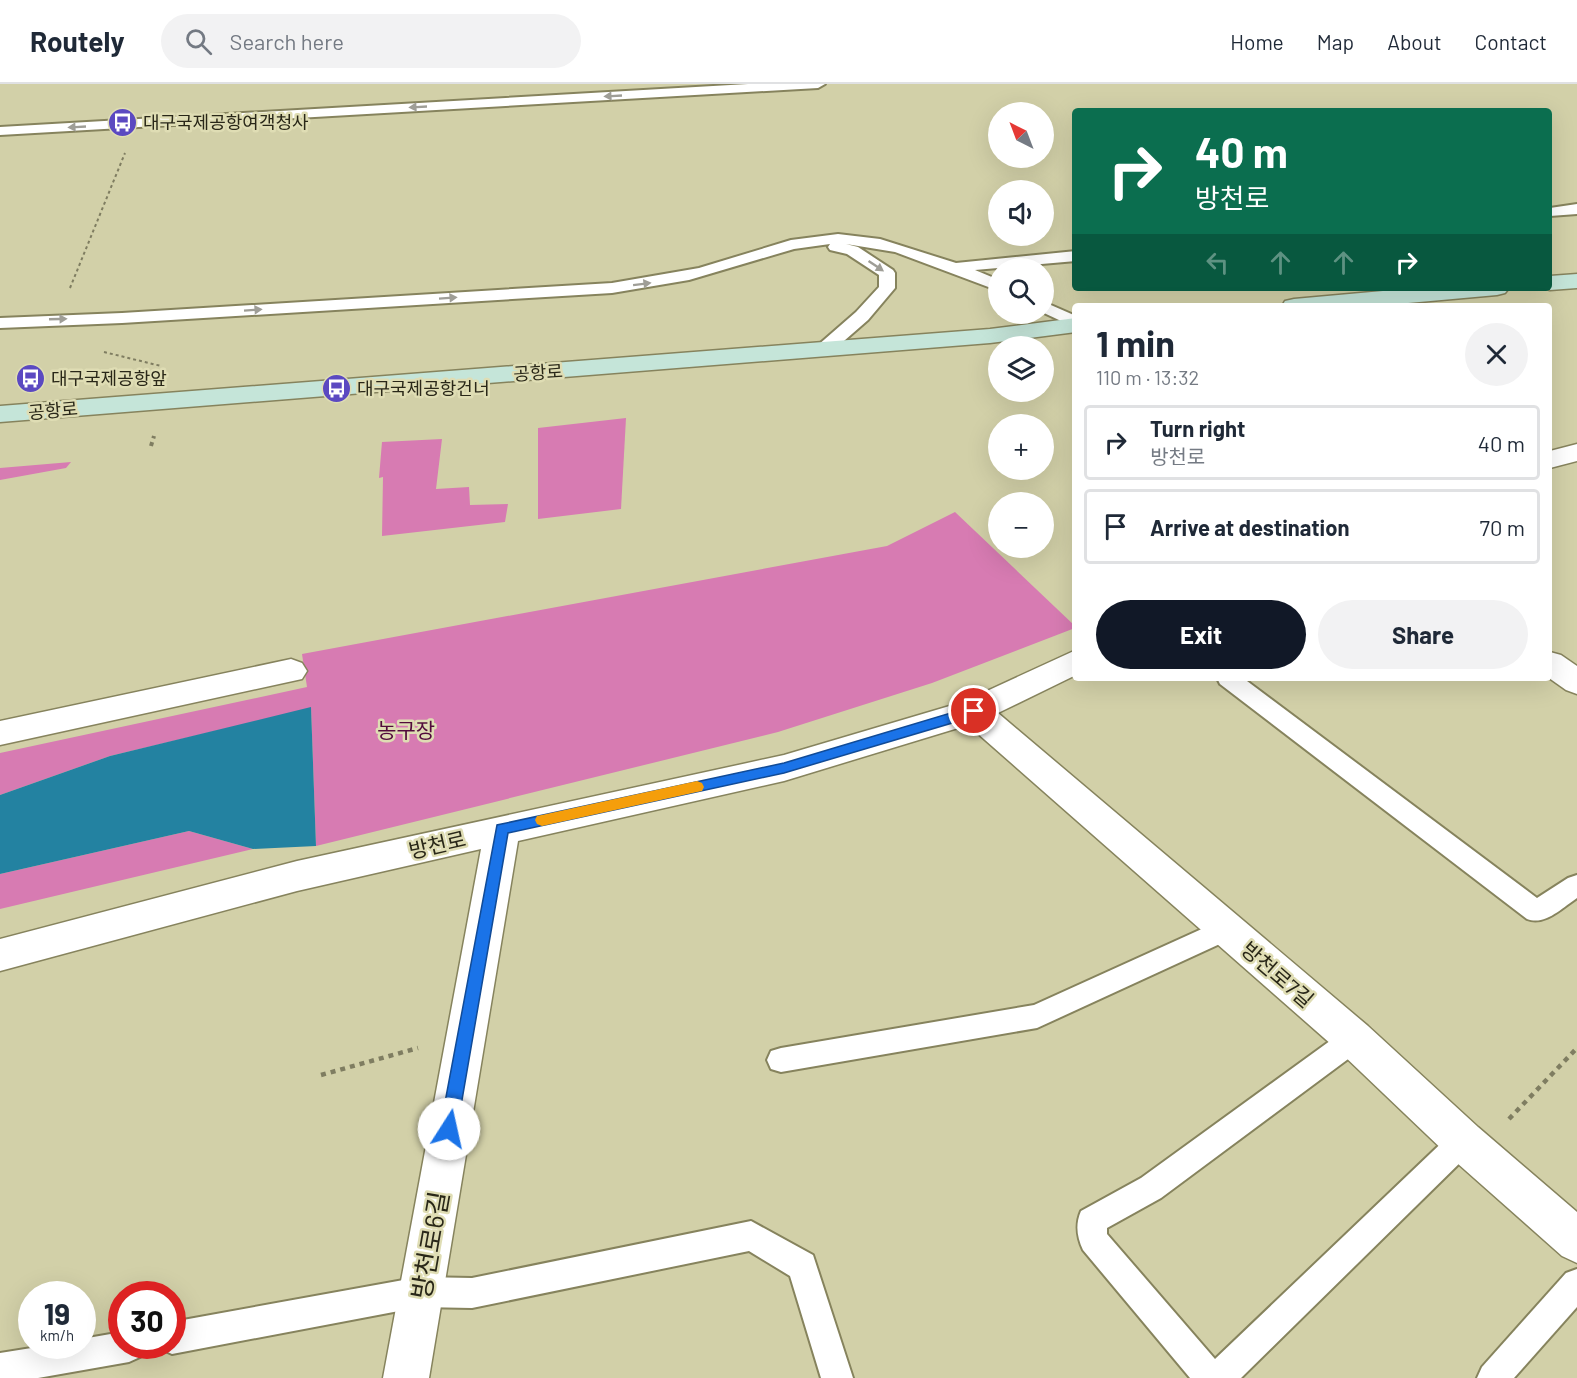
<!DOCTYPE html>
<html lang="en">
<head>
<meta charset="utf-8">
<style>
  :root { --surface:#fff; --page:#f2f2f3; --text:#1f2937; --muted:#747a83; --line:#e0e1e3; --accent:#111827 }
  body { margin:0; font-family:Barlow,"Noto Sans KR",sans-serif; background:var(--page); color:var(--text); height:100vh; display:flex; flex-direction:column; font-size:22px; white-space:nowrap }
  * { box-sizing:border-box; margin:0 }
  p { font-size:20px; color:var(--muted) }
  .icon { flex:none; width:33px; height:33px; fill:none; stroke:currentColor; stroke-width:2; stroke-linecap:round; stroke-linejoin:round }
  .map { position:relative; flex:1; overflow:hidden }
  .drawer { position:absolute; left:1072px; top:219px; width:480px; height:378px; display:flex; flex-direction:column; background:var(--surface); border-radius:6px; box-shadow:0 6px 24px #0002 }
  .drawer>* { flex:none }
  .banner { position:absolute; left:1072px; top:24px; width:480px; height:183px; border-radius:6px; box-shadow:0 6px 24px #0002; background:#0b6e4f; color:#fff; overflow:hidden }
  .needle { width:39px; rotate:318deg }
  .controls { position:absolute; left:988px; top:18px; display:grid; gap:12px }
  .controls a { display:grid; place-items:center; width:66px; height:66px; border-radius:50%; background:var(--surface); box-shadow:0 6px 24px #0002; font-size:30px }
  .speed { position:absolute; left:18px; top:1197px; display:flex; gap:12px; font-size:30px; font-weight:700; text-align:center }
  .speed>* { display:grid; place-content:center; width:78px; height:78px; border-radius:50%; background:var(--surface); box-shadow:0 6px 24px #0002; line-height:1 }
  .speed small { font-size:15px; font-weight:400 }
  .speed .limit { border:9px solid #d22; background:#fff; color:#111 }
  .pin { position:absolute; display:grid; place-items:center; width:51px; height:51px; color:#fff; margin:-26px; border:3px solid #fff; border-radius:50%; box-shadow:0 2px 6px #0007 }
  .me { position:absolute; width:66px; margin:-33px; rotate:10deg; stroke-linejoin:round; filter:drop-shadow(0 0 4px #0008) }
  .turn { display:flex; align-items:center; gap:21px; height:126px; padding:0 24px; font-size:27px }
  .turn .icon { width:78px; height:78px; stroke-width:2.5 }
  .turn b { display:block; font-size:42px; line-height:51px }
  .lanes { display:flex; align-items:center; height:57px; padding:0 24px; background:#0003; justify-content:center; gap:30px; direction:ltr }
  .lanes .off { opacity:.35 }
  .round { display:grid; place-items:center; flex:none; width:63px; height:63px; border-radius:32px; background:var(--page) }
  .head { display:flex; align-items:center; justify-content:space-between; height:102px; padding:0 24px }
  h1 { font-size:36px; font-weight:700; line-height:45px }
  .button { display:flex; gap:12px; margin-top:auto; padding:12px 24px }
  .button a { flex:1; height:69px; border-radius:36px; background:var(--accent); color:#fff; font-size:24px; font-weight:700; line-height:69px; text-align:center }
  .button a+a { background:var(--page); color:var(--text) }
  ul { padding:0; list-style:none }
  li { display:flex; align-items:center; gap:18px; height:75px; margin:0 12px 9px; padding:0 12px; border:3px solid var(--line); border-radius:6px }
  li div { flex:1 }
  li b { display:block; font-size:22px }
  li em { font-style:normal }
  header { display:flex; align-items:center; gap:36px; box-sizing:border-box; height:84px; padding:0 30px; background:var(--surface); border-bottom:2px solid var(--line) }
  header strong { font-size:28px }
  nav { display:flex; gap:33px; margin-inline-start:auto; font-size:21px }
  .search { width:420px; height:54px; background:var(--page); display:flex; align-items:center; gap:15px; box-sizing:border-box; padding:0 21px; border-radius:33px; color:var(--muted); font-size:22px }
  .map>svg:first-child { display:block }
</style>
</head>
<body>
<header>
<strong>Routely</strong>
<div class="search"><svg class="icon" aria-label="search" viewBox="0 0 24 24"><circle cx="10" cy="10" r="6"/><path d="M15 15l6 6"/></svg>Search here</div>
<nav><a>Home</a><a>Map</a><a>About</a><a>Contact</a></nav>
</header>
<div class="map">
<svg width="1577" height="1294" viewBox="0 0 1577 1294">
  <rect width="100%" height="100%" fill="#d2d0a8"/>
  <!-- green -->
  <g fill="#d77bb2">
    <path d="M 626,334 L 621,425 L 538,435 L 538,344 Z"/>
    <path d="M 442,355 L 436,405 L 469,403 L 470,421 L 508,420 L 505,438 L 382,452 L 383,393 L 379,394 L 382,358 Z"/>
    <path d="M 71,378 L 66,384 L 0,396 L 0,384 Z"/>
    <path d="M 955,428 L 1075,542 L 1075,544 L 932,599 L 778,648 L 316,762 L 311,624 L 110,672 L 0,711 L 0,669 L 307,603 L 302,570 L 887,462 Z"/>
    <path d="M 189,747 L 253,765 L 0,825 L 0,790 Z"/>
  </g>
  <!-- water -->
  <path fill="#2382a1" d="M 311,623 L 316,762 L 253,765 L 189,747 L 0,790 L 0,711 L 110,672 Z"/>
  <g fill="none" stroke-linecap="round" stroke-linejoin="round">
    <defs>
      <g id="service">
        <path d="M 748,0 L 825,0 L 818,4 L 0,51 L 0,43 Z"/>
        <path d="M 1577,120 L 1577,130 L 1550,132 L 1550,124 Z"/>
        <path d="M 838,150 L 880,155 L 956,179 L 1076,167 L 1076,177 L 975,186 L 999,196 L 999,207 L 895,168 L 846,160 L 858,163 L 893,186 L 895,189 L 895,204 L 868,236 L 829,270 L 817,270 L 814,266 L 817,262 L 856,228 L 879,203 L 879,191 L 847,170 L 830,166 L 828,163 L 830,160 L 794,165 L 689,196 L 612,209 L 122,239 L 0,244 L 0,234 L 122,229 L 612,199 L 699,184 L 791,156 Z"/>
        <path d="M 1044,218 L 1076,232 L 1076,244 L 1044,229 Z"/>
        <path d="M 1217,594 L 1243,594 L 1537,814 L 1568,794 L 1577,791 L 1577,814 C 1562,824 1545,842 1527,835 L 1220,600 Z"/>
        <path d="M 1226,834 L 1235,837 L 1239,845 L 1235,853 L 1037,944 L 781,988 L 771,985 L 767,976 L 771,967 L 781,964 L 1034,921 Z"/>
        <path d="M 1354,943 L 1363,946 L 1367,955 L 1363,964 L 1161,1114 L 1107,1144 L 1107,1150 L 1215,1275 L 1453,1048 L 1463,1044 L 1473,1048 L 1477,1057 L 1473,1066 L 1241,1294 L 1190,1294 L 1083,1166 C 1077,1153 1075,1141 1081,1127 L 1141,1094 L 1345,946 Z"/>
        <path d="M 751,1137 L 813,1171 L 853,1294 L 821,1294 L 790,1192 L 749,1167 L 472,1224 L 420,1223 L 172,1270 L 161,1265 L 160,1262 L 172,1262 L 172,1238 L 420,1193 L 472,1194 Z"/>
        <path d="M 1577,1185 L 1577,1223 L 1514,1294 L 1477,1294 L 1482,1283 L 1566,1189 Z"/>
        <path d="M 122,1248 L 122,1262 L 144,1262 L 140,1273 L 129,1278 L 38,1294 L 0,1294 L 0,1269 L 44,1262 L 82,1262 L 82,1255 Z"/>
      </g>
      <g id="minor">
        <path d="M 1577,360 L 1577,377 L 1550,384 L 1550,367 Z"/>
        <path d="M 1076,566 L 1076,591 L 998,629 L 1368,942 L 1478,1043 L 1577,1128 L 1577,1179 L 1562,1172 L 1448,1071 L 1340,968 L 968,641 L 784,697 L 518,757 L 429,1294 L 383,1294 L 481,765 L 297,807 L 0,887 L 0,855 L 297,777 L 784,671 L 963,618 Z"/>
        <path d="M 291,575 L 302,579 L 307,587 L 302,595 L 0,661 L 0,637 Z"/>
      </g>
      <path id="tertiary" d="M 1550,568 L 1561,571 L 1577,582 L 1577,610 L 1566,606 L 1549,594 Z"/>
      <g id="secondary">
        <path d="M 1577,190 L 1577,204 L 1550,206 L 1542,204 L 1550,204 L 1550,192 Z"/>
        <path d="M 1416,204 L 1509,204 L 1505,209 L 1497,211 L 1375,222 L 1282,222 L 1285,217 L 1294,215 Z"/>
        <path d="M 1076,234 L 1076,248 L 990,259 L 0,338 L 0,322 L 823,258 L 990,245 Z"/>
      </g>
    </defs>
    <!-- service casing -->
    <use href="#service" stroke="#86835d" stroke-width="4"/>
    <!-- minor casing -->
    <use href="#minor" stroke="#86835d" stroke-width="3"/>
    <!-- tertiary casing -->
    <use href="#tertiary" stroke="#86835d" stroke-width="3"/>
    <!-- secondary casing -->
    <use href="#secondary" stroke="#86835d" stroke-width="3"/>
    <!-- path-far2 -->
    <g stroke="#7f7d61" stroke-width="2" stroke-dasharray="3 3" stroke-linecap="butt">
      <path d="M 70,204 L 125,69"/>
      <path d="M 104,268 L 161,282"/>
    </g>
    <!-- path-far1 -->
    <path stroke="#7f7d61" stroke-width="4" stroke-dasharray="4 4" stroke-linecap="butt" d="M 151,362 L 154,352"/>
    <!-- path -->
    <g stroke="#7f7d61" stroke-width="4.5" stroke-dasharray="5 5" stroke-linecap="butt">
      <path d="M 321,991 L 418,964"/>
      <path d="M 1509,1035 L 1577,964"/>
    </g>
    <!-- service -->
    <use href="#service" fill="#fff" fill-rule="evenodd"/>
    <!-- minor -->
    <use href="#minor" fill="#fff" fill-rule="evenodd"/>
    <!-- tertiary -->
    <use href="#tertiary" fill="#fff" fill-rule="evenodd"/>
    <!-- secondary -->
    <use href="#secondary" fill="#c5e5d9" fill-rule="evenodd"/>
  </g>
  <!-- one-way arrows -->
  <defs><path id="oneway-solid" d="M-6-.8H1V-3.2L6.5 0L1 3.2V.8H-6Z" transform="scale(1.5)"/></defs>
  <g fill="#9f9e97">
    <use href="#oneway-solid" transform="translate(613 12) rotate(177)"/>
    <use href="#oneway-solid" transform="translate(418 23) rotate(177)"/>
    <use href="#oneway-solid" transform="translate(77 43) rotate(177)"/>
    <use href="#oneway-solid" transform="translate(876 182) rotate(34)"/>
    <use href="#oneway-solid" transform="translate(642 200) rotate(-7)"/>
    <use href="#oneway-solid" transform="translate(448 214) rotate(-4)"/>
    <use href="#oneway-solid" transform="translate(253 226) rotate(-4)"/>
    <use href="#oneway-solid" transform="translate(58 235) rotate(-2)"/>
  </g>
  <!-- route -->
  <path fill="#1a73e8" stroke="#114b97" stroke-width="1.5" d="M 974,622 L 981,627 L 979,631 L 784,689 L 508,749 L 457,1045 L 455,1051 L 449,1053 L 443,1051 L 440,1045 L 497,741 L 784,679 Z"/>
  <!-- slow -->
  <path fill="#f59e0b" d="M 697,697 L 702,699 L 704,703 L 702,707 L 697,708 L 542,742 L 537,740 L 535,736 L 537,732 L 542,731 Z"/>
  <!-- icons -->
  <defs>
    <symbol id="bus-disc" viewBox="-11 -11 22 22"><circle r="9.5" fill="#5b49c1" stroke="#dfddb4"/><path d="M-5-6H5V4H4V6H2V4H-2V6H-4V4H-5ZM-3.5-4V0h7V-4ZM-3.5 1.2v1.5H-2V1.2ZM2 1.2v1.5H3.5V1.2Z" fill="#fff"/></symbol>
  </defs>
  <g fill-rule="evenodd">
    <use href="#bus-disc" x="106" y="22" width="33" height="33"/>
    <use href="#bus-disc" x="14" y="278" width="33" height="33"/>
    <use href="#bus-disc" x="320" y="288" width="33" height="33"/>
  </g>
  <g text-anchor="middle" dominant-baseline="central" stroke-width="5" stroke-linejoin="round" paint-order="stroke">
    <!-- far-poi labels -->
    <g font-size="18" fill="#292718" stroke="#dfddb4" text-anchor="start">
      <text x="143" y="38">대구국제공항여객청사</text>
      <text x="51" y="294">대구국제공항앞</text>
      <text x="357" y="304">대구국제공항건너</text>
    </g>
    <!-- far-street labels -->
    <g font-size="18" fill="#292718" stroke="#dfddb4">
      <text transform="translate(538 288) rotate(-4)">공항로</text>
      <text transform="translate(53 326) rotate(-5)">공항로</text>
    </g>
    <!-- park labels -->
    <g font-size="21" fill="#520b3c" stroke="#dfddb4">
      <text x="406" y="645">농구장</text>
    </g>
    <!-- street labels -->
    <g font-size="21" fill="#292718" stroke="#dfddb4">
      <text transform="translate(437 760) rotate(-13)">방천로</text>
      <text transform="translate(1278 890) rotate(41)">방천로7길</text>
    </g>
    <!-- near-street labels -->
    <g font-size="26" fill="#292718" stroke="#dfddb4">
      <text transform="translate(429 1161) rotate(-80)">방천로6길</text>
    </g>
  </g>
</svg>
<div class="controls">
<a><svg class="needle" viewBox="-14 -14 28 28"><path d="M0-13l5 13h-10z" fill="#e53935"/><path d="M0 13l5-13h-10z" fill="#747a83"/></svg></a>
<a><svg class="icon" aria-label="sound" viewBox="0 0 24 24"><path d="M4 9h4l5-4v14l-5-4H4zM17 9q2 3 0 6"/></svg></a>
<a><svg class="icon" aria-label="search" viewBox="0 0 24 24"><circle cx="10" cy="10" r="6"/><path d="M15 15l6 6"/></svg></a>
<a><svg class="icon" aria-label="layers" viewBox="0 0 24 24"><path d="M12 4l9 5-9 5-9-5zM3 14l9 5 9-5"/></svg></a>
<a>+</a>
<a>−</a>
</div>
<div class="speed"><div>19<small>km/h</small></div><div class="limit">30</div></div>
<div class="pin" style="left:974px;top:627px;background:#d93025"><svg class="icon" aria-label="arrive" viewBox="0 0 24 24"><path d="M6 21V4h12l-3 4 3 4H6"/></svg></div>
<svg class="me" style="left:449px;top:1045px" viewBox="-20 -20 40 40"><circle r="19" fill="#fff"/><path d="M0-13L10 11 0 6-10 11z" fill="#1a73e8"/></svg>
<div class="banner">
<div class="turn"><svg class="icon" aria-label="right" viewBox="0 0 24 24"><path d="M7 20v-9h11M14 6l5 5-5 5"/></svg><div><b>40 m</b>방천로</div></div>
<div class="lanes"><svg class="icon off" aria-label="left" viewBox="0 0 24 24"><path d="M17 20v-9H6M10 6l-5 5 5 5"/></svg><svg class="icon off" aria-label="ahead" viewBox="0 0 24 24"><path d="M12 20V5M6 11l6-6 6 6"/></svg><svg class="icon off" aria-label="ahead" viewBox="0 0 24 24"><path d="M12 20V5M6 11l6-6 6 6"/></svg><svg class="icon" aria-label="right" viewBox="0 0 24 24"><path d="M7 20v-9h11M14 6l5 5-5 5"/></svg></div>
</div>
<section class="drawer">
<div class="head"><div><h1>1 min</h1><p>110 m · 13:32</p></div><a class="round"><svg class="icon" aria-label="close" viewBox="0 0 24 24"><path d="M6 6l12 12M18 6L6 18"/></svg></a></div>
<ul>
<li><svg class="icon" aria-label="right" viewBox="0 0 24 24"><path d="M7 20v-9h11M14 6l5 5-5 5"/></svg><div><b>Turn right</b><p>방천로</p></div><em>40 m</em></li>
<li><svg class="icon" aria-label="arrive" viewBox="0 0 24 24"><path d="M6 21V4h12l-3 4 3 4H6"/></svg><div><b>Arrive at destination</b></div><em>70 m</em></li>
</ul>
<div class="button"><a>Exit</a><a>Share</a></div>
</section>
</div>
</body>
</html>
